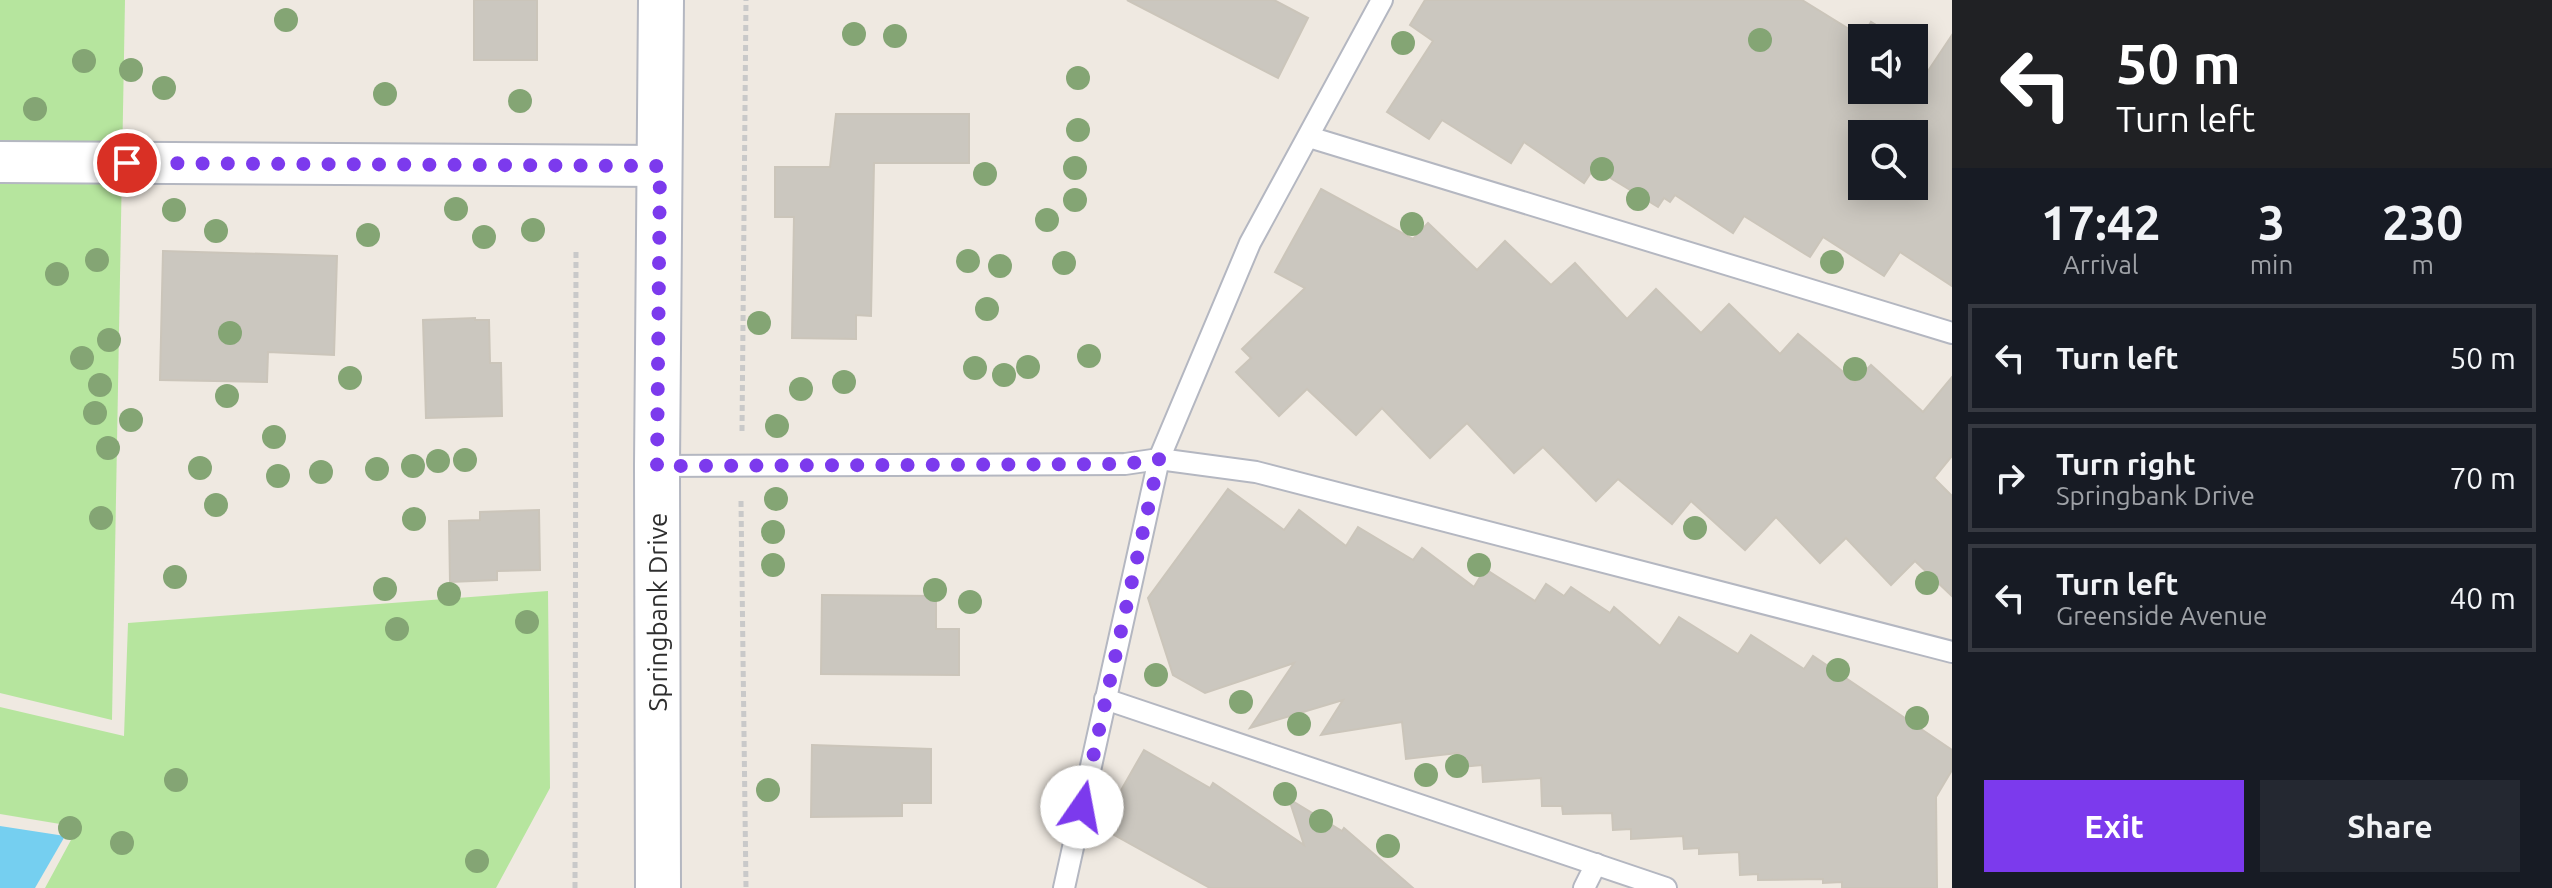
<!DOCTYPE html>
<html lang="en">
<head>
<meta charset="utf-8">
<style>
  :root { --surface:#171b24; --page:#242831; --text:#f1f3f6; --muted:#9ea1a6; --line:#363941; --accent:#7c3aed }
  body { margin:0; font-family:Ubuntu,sans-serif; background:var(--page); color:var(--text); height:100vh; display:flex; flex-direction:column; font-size:30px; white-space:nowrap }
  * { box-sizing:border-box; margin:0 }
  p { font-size:26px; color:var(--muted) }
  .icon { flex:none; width:44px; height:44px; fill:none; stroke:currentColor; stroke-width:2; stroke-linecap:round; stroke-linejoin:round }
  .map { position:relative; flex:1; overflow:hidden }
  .drawer { display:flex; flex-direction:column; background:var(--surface); width:600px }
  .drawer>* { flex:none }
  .hud { background:#202124; color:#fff; overflow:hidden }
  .fabs { position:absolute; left:1848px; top:24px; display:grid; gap:16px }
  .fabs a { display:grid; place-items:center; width:80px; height:80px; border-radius:0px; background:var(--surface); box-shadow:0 4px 20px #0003; font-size:40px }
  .pin { position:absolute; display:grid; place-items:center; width:68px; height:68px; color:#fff; margin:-34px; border:4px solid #fff; border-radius:50%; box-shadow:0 2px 8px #0007 }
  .me { position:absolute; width:88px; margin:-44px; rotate:12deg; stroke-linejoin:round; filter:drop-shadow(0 0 6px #0008) }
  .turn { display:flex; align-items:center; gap:28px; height:168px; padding:0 32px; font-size:36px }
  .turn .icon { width:104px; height:104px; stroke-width:2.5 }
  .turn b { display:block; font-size:56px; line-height:68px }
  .eta { display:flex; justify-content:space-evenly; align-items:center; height:136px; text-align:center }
  .eta b { font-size:48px; font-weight:700; line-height:56px }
  .cta { display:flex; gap:16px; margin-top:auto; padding:16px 32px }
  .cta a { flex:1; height:92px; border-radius:0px; background:var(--accent); color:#fff; font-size:32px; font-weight:700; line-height:92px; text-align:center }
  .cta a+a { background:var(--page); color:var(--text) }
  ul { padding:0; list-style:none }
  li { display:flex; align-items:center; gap:24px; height:108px; margin:0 16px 12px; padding:0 16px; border:4px solid var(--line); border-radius:0px }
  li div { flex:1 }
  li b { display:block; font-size:30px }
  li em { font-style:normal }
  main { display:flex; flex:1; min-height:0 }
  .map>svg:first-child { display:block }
</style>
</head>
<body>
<main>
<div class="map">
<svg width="1952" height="888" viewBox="0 0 1952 888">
  <rect width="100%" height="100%" fill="#efe9e1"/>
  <!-- green -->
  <g fill="#b6e59e">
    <path d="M 0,0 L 125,0 L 112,720 L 0,693 Z"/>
    <path d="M 548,591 L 550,788 L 496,888 L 45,888 L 78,827 L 0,814 L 0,707 L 124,736 L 128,623 Z"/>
  </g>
  <!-- water -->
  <path fill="#75cff0" d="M 0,826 L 65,836 L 35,888 L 0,888 Z"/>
  <!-- building -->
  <g fill="#cbc7bf" stroke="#cbc5ba" stroke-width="2" fill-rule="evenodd">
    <rect x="474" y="0" width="63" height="60"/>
    <path d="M 1127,0 L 1274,0 L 1308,18 L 1278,78 Z"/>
    <path d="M 1425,0 L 1802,0 L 1862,37 L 1871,22 L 1897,38 L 1862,38 L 1862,90 L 1914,90 L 1914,59 L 1926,74 L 1952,35 L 1952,286 L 1900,252 L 1884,276 L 1823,237 L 1810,257 L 1744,216 L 1733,233 L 1675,195 L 1670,202 L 1664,198 L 1658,207 L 1594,168 L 1584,183 L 1524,142 L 1511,163 L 1442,120 L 1429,139 L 1387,112 L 1433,41 L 1410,25 ZM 1862,134 L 1914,134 L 1914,186 L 1862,186 Z"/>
    <path d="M 836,114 L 969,114 L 969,163 L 874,163 L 871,316 L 856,315 L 856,339 L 792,338 L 794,217 L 775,217 L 775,167 L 830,167 Z"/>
    <path d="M 1321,189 L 1413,239 L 1428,223 L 1477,270 L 1505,241 L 1551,285 L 1575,263 L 1627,319 L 1656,289 L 1701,333 L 1729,304 L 1780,354 L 1798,334 L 1855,382 L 1871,365 L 1923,412 L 1952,377 L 1952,456 L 1934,478 L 1952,496 L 1952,596 L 1915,561 L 1891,585 L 1846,538 L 1820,563 L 1776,517 L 1745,550 L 1691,501 L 1672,524 L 1618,479 L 1596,501 L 1543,447 L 1514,473 L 1467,423 L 1430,458 L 1382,408 L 1356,435 L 1307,389 L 1279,416 L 1236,372 L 1251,358 L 1242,349 L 1305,288 L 1275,272 Z"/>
    <path d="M 163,251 L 337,256 L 334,355 L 268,352 L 267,382 L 160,380 Z"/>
    <path d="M 475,318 L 475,320 L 489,320 L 490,363 L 501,363 L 502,416 L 426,418 L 423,320 Z"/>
    <path d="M 1228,489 L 1284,530 L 1299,510 L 1346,546 L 1358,527 L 1413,560 L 1422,548 L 1474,587 L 1485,569 L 1535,601 L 1546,584 L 1564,596 L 1571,587 L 1610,613 L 1614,607 L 1660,646 L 1679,617 L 1738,654 L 1751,635 L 1804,669 L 1813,656 L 1952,750 L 1952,770 L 1936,797 L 1937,888 L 1842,888 L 1842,882 L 1823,883 L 1823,879 L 1758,880 L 1758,874 L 1740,875 L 1739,852 L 1699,854 L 1699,848 L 1684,849 L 1683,836 L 1631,839 L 1631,829 L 1613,830 L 1612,813 L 1563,814 L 1562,806 L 1542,806 L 1541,778 L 1483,782 L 1482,765 L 1449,768 L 1458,753 L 1406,759 L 1402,722 L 1321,735 L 1343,700 L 1250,728 L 1294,663 L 1205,693 L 1173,675 L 1148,598 Z"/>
    <path d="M 539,510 L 540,570 L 497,571 L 497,580 L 450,582 L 449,521 L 480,520 L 480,512 Z"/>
    <path d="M 822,595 L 936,596 L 936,629 L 959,629 L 959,675 L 821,674 Z"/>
    <path d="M 812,745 L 931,749 L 931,803 L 902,803 L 902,816 L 811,817 Z"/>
    <path d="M 1144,750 L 1210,788 L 1213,783 L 1304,845 L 1289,799 L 1342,831 L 1344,828 L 1413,888 L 1210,888 L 1100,827 Z"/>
  </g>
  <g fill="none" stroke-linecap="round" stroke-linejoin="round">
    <defs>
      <g id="service">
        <path d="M 1309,137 L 1952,333"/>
        <path d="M 657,466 L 1125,464 L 1159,459 L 1256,472 L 1952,652"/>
        <path d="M 1105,699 L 1666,888"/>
        <path d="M 1064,888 L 1159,459 L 1250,243 L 1382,0"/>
        <path d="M 1584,888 L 1596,864"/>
      </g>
      <path id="minor" d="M 0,162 L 660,166"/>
      <path id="secondary" d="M 658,888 L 657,466 L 661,0"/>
    </defs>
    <!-- service casing -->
    <use href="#service" stroke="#b4b7c1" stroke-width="24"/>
    <!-- minor casing -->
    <use href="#minor" stroke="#b4b7c1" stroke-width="44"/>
    <!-- secondary casing -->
    <use href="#secondary" stroke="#b4b7c1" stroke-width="48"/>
    <!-- path -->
    <g stroke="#c9c9c9" stroke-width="5" stroke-dasharray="6 4" stroke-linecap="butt">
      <path d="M 742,431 L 746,0"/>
      <path d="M 741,501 L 746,888"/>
      <path d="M 575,888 L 576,250"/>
    </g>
    <!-- service -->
    <use href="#service" stroke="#fff" stroke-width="20"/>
    <!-- minor -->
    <use href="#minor" stroke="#fff" stroke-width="40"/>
    <!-- secondary -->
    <use href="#secondary" stroke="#fff" stroke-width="44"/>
  </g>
  <!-- trees -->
  <g fill="#84a574">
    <circle cx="286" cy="20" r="12"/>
    <circle cx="854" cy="34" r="12"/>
    <circle cx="895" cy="36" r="12"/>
    <circle cx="1760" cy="40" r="12"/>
    <circle cx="1403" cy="43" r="12"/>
    <circle cx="84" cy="61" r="12"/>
    <circle cx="131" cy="70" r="12"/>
    <circle cx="1078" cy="78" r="12"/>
    <circle cx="164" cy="88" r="12"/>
    <circle cx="385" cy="94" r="12"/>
    <circle cx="520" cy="101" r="12"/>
    <circle cx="35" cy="109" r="12"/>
    <circle cx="1078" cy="130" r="12"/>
    <circle cx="1075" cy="168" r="12"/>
    <circle cx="1602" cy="169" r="12"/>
    <circle cx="985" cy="174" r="12"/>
    <circle cx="1638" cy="199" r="12"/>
    <circle cx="1075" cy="200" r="12"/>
    <circle cx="456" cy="209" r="12"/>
    <circle cx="174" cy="210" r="12"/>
    <circle cx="1047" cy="220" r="12"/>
    <circle cx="1412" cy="224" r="12"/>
    <circle cx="533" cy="230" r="12"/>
    <circle cx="216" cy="231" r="12"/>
    <circle cx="368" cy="235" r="12"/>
    <circle cx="484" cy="237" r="12"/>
    <circle cx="97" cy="260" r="12"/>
    <circle cx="968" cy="261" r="12"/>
    <circle cx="1832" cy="262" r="12"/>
    <circle cx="1064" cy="263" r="12"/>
    <circle cx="1000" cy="266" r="12"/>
    <circle cx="57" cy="274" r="12"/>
    <circle cx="987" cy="309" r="12"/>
    <circle cx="759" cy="323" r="12"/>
    <circle cx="230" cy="333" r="12"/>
    <circle cx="109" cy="340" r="12"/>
    <circle cx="1089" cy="356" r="12"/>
    <circle cx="82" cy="358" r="12"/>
    <circle cx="1028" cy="367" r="12"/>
    <circle cx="975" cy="368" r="12"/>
    <circle cx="1855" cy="369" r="12"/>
    <circle cx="1004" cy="375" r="12"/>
    <circle cx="350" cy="378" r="12"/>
    <circle cx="844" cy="382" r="12"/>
    <circle cx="100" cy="385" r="12"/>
    <circle cx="801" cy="389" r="12"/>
    <circle cx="227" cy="396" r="12"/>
    <circle cx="95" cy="413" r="12"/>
    <circle cx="131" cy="420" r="12"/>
    <circle cx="777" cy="426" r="12"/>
    <circle cx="274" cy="437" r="12"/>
    <circle cx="108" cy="448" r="12"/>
    <circle cx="465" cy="460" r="12"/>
    <circle cx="438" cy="461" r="12"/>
    <circle cx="413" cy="466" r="12"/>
    <circle cx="200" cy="468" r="12"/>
    <circle cx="377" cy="469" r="12"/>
    <circle cx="321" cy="472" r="12"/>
    <circle cx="278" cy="476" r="12"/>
    <circle cx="776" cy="499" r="12"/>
    <circle cx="216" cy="505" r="12"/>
    <circle cx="101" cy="518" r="12"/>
    <circle cx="414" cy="519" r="12"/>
    <circle cx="1695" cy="528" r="12"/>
    <circle cx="773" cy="532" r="12"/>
    <circle cx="773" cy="565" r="12"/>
    <circle cx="1479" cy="565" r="12"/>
    <circle cx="175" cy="577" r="12"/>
    <circle cx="1927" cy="583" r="12"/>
    <circle cx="385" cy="589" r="12"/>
    <circle cx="935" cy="590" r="12"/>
    <circle cx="449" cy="594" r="12"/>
    <circle cx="970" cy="602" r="12"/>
    <circle cx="527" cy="622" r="12"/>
    <circle cx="397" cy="629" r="12"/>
    <circle cx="1838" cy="670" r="12"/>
    <circle cx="1156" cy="675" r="12"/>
    <circle cx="1241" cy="702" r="12"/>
    <circle cx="1917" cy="718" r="12"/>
    <circle cx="1299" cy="724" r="12"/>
    <circle cx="1457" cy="766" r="12"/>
    <circle cx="1426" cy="775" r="12"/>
    <circle cx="176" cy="780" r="12"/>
    <circle cx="768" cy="790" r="12"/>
    <circle cx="1285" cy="794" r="12"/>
    <circle cx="1321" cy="821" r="12"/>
    <circle cx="70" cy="828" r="12"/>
    <circle cx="122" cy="843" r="12"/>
    <circle cx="1388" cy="846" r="12"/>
    <circle cx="477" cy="861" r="12"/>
  </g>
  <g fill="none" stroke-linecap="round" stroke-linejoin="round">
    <!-- route -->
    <path stroke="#7c3aed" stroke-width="14" stroke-dasharray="0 25.2" d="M 127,163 L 660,166 L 657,466 L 1125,464 L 1159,459 L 1082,807"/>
  </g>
  <g text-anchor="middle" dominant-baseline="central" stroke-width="6" stroke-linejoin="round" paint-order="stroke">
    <!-- street labels -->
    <g font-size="26" fill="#2e2e2e" stroke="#fff">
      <text transform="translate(657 612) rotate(-90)">Springbank Drive</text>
    </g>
  </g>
</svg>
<div class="fabs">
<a><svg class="icon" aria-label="sound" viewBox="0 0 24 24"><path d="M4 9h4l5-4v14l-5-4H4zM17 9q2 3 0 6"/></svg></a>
<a><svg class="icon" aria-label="search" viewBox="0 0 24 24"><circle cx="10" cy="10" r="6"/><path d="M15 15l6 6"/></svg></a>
</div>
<div class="pin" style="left:127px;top:163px;background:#d93025"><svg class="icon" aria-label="arrive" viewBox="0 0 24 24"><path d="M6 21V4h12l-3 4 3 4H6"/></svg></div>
<svg class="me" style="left:1082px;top:807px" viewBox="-20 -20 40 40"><circle r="19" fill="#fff"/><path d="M0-13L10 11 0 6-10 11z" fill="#7c3aed"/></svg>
</div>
<section class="drawer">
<div class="hud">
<div class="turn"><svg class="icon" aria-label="left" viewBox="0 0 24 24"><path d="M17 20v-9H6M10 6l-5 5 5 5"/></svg><div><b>50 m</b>Turn left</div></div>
</div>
<div class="eta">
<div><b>17:42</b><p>Arrival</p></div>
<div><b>3</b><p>min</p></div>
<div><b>230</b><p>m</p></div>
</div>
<ul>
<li><svg class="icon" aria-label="left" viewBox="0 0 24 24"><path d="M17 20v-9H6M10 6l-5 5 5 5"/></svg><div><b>Turn left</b></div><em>50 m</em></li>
<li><svg class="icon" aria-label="right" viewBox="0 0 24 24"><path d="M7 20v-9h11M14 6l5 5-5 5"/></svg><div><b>Turn right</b><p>Springbank Drive</p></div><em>70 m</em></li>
<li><svg class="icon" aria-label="left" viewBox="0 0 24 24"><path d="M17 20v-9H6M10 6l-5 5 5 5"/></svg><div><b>Turn left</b><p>Greenside Avenue</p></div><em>40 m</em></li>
</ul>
<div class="cta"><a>Exit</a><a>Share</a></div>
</section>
</main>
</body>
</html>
